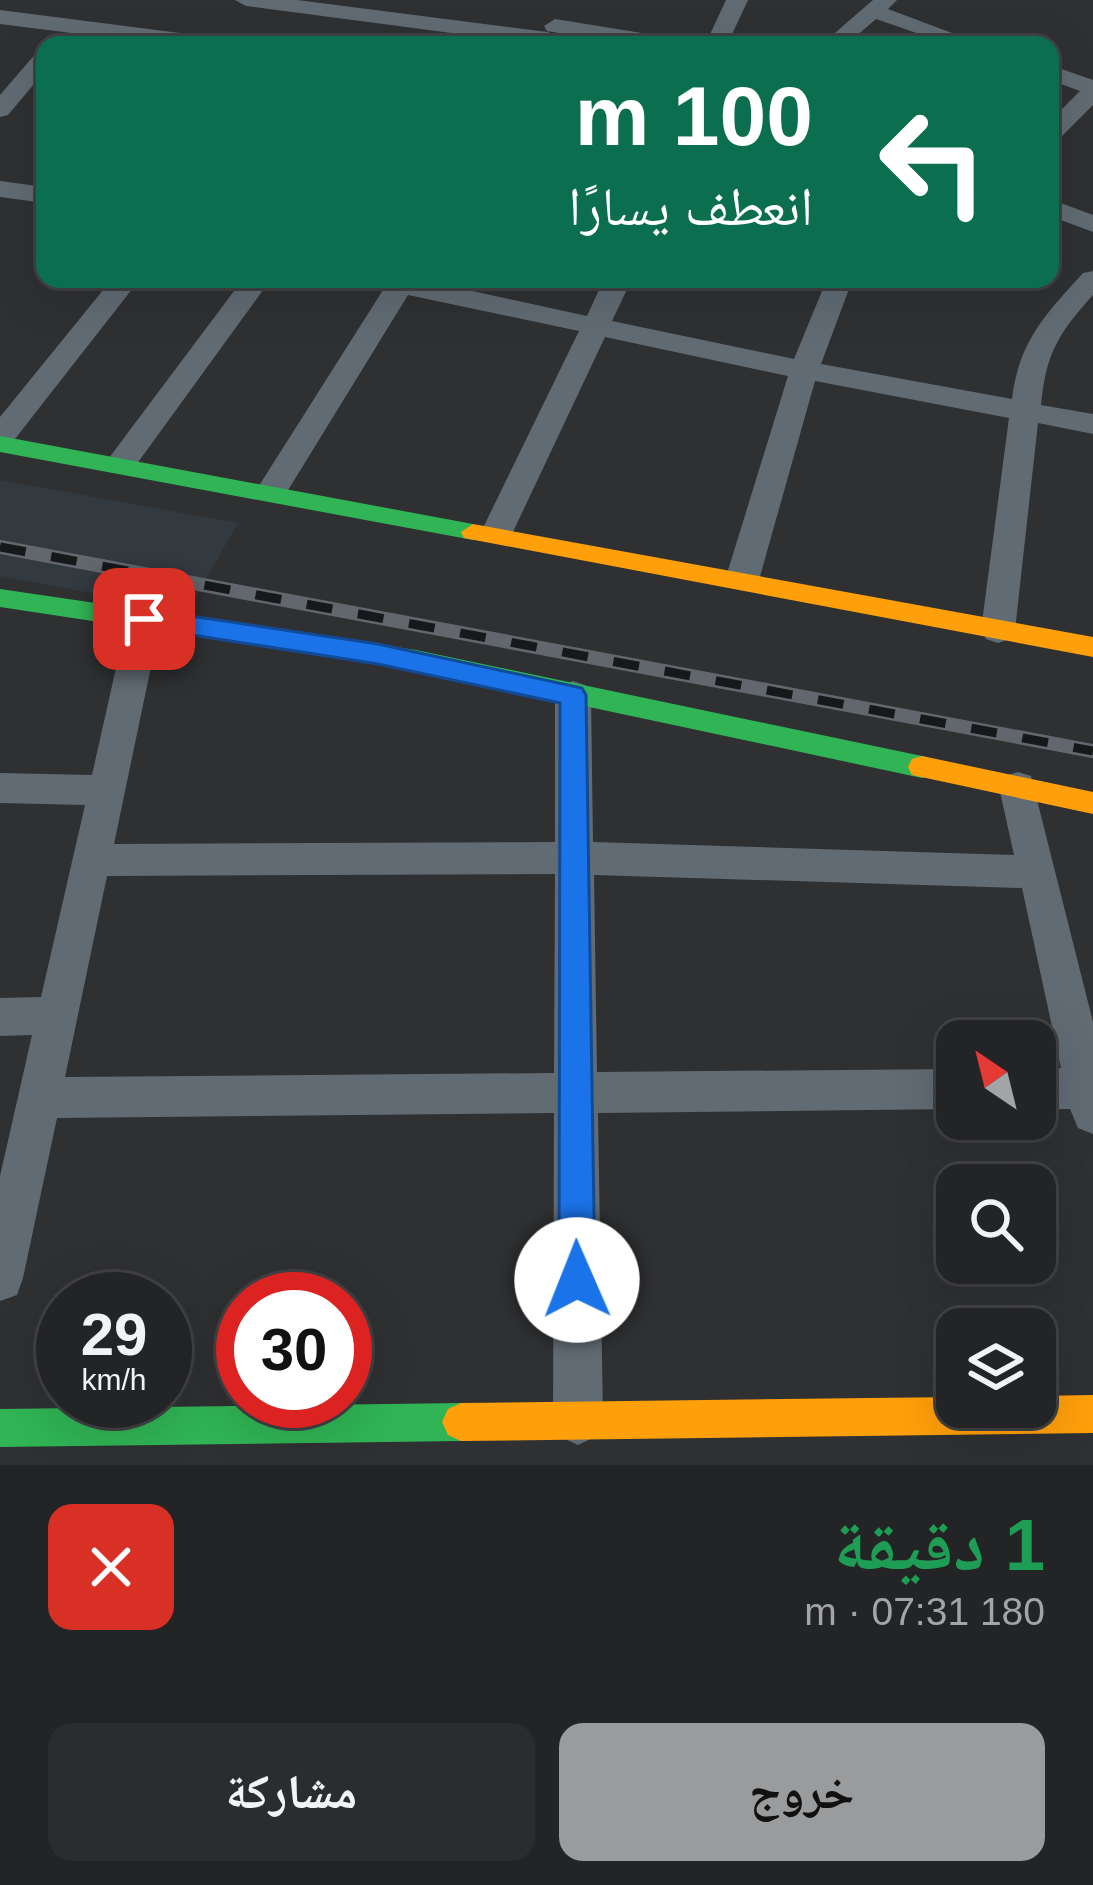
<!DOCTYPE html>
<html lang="ar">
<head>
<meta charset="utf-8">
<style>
  :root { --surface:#232426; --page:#2b2c2e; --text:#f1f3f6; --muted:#a3a4a7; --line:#404143; --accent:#9a9b9d }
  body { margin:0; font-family:Arial,"Noto Naskh Arabic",sans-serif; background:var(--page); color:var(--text); direction:rtl; height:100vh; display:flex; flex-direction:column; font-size:45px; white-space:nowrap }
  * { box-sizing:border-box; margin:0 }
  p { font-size:39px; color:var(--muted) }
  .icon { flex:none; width:66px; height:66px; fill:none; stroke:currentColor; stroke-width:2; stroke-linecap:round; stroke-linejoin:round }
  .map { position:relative; height:1465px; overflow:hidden; direction:ltr }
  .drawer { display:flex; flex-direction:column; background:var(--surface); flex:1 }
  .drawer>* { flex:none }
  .guide { position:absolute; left:36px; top:36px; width:1023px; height:252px; border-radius:24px; box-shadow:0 12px 48px #0002,0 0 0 3px var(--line); direction:rtl; background:#0b6e4f; color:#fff; overflow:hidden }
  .needle { width:78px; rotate:325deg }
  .fabs { position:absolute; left:936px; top:1020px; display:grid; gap:24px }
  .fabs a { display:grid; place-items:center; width:120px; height:120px; border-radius:24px; background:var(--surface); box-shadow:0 12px 48px #0002,0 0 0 3px var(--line); font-size:60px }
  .speed { position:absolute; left:36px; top:1272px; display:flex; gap:24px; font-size:60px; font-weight:700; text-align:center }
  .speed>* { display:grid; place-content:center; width:156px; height:156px; border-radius:50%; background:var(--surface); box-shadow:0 12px 48px #0002,0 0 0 3px var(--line); line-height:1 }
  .speed small { font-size:30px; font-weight:400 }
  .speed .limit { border:18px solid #d22; background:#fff; color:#111 }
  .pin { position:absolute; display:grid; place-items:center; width:102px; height:102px; color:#fff; margin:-51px; border-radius:24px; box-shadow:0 6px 18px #0006 }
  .me { position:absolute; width:132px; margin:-66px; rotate:359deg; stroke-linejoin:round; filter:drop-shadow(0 0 9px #0008) }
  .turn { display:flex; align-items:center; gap:42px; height:252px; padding:0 48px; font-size:54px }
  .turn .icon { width:156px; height:156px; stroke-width:2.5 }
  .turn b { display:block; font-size:84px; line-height:102px }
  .round { display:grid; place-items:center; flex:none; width:126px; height:126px; border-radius:24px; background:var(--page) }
  .headline { display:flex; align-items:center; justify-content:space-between; height:204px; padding:0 48px }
  h1 { font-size:72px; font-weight:800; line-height:90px; color:#1e9e55 }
  .button { display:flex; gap:24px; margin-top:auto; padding:24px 48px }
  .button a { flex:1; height:138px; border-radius:24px; background:var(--accent); color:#111; font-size:48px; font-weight:800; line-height:138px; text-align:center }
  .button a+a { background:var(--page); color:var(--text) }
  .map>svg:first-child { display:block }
</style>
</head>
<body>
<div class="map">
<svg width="1093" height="1465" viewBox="0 0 1093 1465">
  <rect width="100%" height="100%" fill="#2f3032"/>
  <!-- built -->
  <path fill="#32393f" d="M 0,480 L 238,523 L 188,611 L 0,576 Z"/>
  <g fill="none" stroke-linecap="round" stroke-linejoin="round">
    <!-- street -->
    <g fill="#616b73" fill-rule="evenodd">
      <path d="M 235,0 L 297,0 L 548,32 L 559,39 L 542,45 L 246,6 Z"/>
      <path d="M 726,0 L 748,0 L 727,45 L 705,45 Z"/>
      <path d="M 873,0 L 897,0 L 888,9 L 984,45 L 951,45 L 876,19 L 846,45 L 821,45 Z"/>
      <path d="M 0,10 L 219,38 L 230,45 L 166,45 L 0,24 Z"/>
      <path d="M 555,19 L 673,38 L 684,45 L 631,45 L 547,31 L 544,26 Z"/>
      <path d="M 45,50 L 45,71 L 8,115 L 0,117 L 0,95 L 37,52 Z"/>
      <path d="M 1050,65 L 1093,80 L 1093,105 L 1059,139 L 1050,141 L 1050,121 L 1080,91 L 1050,80 Z"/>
      <path d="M 0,181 L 45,187 L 45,203 L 0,197 Z"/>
      <path d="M 1050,199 L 1093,215 L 1093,232 L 1050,216 Z"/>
      <path d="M 1093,271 L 1093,295 C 1058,334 1046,353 1041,405 L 1093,414 L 1093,434 L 1038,423 L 1015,630 L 1010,639 L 998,643 L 986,639 L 981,630 L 1009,418 L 815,381 L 759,580 L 754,588 L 730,588 L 725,580 L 788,376 L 605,337 L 512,534 L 507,542 L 485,542 L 480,534 L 579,331 L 408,295 L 282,500 L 260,500 L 255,492 L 390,279 L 418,279 L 587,316 L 604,279 L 632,279 L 612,321 L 794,359 L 827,279 L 861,279 L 849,289 L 821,364 L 1012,399 C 1019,341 1045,315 1083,273 Z"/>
      <path d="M 112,279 L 140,279 L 11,444 L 0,447 L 0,417 Z"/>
      <path d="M 243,279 L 271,279 L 131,472 L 109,472 L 105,465 L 109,458 Z"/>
      <path d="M 144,607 L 156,610 L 161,619 L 114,844 L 555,842 L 555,695 L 561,685 L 573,681 L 585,685 L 591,695 L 593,842 L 1014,855 L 999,787 L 1005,776 L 1018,772 L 1031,776 L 1093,1022 L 1093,1134 L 1078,1128 L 1070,1109 L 1035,1109 L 1035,1069 L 1061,1068 L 1022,888 L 594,875 L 597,1072 L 957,1069 L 957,1109 L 598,1113 L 603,1420 L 595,1437 L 578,1445 L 561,1437 L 553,1420 L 554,1113 L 57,1118 L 23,1278 L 17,1295 L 0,1301 L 0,1176 L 32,1035 L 0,1036 L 0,998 L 41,997 L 85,805 L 0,803 L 0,773 L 92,775 L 127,619 L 132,610 ZM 555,874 L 554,1073 L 65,1077 L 107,876 Z"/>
    </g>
    <!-- fast -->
    <g fill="#30b455" fill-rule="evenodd">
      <path d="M 0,436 L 473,524 L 485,532 L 473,540 L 0,452 Z"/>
      <path d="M 0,589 L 416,650 L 922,756 L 932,759 L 936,767 L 932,775 L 922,778 L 416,670 L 0,607 Z"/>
      <path d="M 461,1403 L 474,1409 L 480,1422 L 474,1435 L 461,1441 L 0,1447 L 0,1409 Z"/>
    </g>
    <!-- slow -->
    <g fill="#ff9f0a" fill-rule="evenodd">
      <path d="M 473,524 L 1093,637 L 1093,657 L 464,538 L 461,532 Z"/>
      <path d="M 922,756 L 1093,792 L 1093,814 L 912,775 L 908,767 L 912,759 Z"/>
      <path d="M 1093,1395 L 1093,1433 L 461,1441 L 448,1435 L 442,1422 L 448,1409 L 461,1403 L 957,1397 L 957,1407 L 1035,1407 L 1035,1396 Z"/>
    </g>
    <defs>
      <path id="rail" d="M 0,547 L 1093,751"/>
    </defs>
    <!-- rail casing -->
    <use href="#rail" stroke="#62676d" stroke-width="14"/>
    <!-- rail -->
    <use href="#rail" stroke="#17181a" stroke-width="9" stroke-dasharray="26" stroke-linecap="butt"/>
  </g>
  <!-- route -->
  <path fill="#1a73e8" stroke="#114b97" stroke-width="3" d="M 144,609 L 378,644 L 582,688 L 586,695 L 595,1280 L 589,1292 L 577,1298 L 564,1292 L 559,1280 L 560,703 L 378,664 L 135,626 L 131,619 L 135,612 Z"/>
</svg>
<div class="fabs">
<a><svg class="needle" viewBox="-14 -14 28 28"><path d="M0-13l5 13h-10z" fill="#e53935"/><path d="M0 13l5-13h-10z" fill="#a3a4a7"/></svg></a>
<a><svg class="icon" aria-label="search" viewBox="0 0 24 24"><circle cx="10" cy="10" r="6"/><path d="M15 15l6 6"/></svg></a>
<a><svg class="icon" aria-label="layers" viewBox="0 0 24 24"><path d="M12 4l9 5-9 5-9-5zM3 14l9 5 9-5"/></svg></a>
</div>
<div class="speed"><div>29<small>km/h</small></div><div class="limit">30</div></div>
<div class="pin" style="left:144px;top:619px;background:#d93025"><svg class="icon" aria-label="arrive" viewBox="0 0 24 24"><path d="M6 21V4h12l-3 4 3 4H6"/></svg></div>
<svg class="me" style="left:577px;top:1280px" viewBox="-20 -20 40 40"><circle r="19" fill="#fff"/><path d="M0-13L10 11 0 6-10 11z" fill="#1a73e8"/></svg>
<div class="guide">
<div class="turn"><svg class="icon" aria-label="left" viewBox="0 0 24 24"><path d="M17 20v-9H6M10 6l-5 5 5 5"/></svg><div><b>100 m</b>انعطف يسارًا</div></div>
</div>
</div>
<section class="drawer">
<div class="headline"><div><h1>1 دقيقة</h1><p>180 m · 07:31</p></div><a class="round" style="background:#d93025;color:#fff"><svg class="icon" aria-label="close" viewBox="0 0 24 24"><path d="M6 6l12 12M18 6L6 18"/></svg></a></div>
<div class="button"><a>خروج</a><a>مشاركة</a></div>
</section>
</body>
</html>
